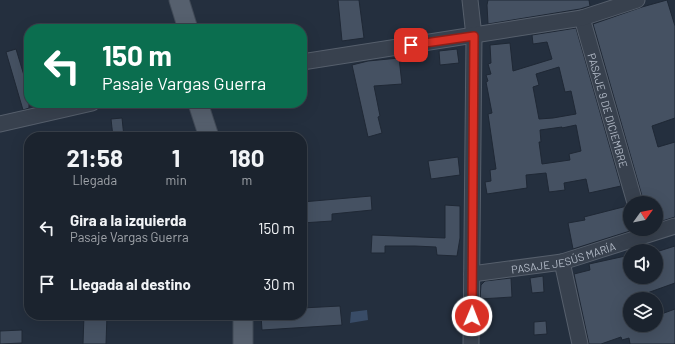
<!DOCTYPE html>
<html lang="es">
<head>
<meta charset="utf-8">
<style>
  :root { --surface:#1b232e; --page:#242b36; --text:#f1f3f6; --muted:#a0a4aa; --line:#39404a }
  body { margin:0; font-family:Barlow,sans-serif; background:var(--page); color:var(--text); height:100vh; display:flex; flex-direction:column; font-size:15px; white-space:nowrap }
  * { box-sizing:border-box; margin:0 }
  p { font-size:13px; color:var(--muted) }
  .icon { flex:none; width:22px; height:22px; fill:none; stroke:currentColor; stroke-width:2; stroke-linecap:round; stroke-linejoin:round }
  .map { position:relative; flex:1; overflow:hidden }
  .panel { position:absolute; left:24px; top:132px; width:283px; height:188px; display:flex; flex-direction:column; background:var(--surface); border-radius:16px; box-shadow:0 4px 16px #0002,0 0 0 1px var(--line) }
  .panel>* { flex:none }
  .hud { position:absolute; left:24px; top:24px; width:283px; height:84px; border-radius:16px; box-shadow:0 4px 16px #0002,0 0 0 1px var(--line); background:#0b6e4f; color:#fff; overflow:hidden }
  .needle { width:26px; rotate:57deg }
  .fabs { position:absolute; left:623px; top:196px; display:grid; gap:8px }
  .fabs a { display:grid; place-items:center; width:40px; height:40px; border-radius:50%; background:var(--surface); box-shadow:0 4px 16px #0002,0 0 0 1px var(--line); font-size:20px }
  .pin { position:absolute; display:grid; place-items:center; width:34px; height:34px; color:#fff; margin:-17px; border-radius:8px; box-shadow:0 2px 6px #0006 }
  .me { position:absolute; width:44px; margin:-22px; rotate:1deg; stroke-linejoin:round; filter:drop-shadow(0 0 3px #0008) }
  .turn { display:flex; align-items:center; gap:14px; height:84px; padding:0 12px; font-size:18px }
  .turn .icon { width:52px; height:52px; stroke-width:2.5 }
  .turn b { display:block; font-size:28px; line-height:34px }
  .eta { display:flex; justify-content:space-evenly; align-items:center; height:68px; text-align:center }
  .eta b { font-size:24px; font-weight:700; line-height:28px }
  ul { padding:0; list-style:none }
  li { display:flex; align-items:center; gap:12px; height:56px; padding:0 12px }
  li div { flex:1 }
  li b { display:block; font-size:15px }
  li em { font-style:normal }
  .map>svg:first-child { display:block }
</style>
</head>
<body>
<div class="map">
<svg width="675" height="344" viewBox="0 0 675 344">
  <rect width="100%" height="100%" fill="#242f3e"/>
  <!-- water -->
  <path fill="#394c67" d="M 367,310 L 368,320 L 350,323 L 351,312 Z"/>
  <!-- building -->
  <g fill="#455162" stroke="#1f2835" fill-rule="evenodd">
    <path d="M 338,0 L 359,0 L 364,38 L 342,41 Z"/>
    <path d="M 488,0 L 589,0 L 590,6 L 580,9 L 488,24 L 487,5 Z"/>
    <path d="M 667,0 L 675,26 L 675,118 L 652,126 L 658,147 L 675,142 L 675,217 L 656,223 L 656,203 L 644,203 L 593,24 L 642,7 Z"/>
    <path d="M 576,28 L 621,186 L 589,193 L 586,179 L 564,183 L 565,190 L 549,192 L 546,173 L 526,175 L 527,188 L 487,194 L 485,182 L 491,181 L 490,170 L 496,169 L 488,114 L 492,113 L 486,82 L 488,81 L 486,75 L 491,74 L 488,64 L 491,63 L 490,45 L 510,43 L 513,71 L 552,59 L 547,42 L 533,44 L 532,35 ZM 559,67 L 565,92 L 571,91 L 576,114 L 553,118 L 539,119 L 533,87 L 539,85 L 536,74 ZM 576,125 L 581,151 L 569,154 L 570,160 L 542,164 L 539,142 L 541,142 L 540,130 L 562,127 L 562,128 Z"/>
    <path d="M 16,49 L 29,92 L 29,108 L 23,110 L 6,52 Z"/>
    <path d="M 457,49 L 459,63 L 440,65 L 439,51 Z"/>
    <path d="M 399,58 L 402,84 L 374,86 L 380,116 L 378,117 L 382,133 L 368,137 L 352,65 L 368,61 Z"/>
    <path d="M 122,118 L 124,137 L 113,137 L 111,119 Z"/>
    <path d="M 458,157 L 460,175 L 431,179 L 428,161 Z"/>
    <path d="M 371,196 L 372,210 L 332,214 L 332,221 L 302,223 L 302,202 Z"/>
    <path d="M 445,205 L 460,206 L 460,238 L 457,256 L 437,255 L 436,247 L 415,246 L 385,246 L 385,253 L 371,253 L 372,235 L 445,238 Z"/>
    <path d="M 627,206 L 630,216 L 630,231 L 573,249 L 568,223 L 585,220 L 584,217 Z"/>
    <path d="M 675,246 L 675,283 L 636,297 L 637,299 L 630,299 L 630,325 L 656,325 L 656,316 L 675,309 L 675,344 L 630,344 L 629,338 L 622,340 L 621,337 L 601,344 L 589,344 L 574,274 L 590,270 L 589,264 L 630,255 L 630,277 L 656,277 L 656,252 Z"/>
    <path d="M 543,276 L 544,292 L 532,293 L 530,278 Z"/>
    <path d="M 511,278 L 512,297 L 480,299 L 481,285 L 485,281 Z"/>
    <path d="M 340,306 L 342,325 L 262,330 L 261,315 L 302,315 L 302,308 Z"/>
    <path d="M 84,315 L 107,315 L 106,344 L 83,344 Z"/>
    <path d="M 546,321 L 547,334 L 534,335 L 534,322 Z"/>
    <path d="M 22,330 L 22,343 L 0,344 L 0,331 Z"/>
  </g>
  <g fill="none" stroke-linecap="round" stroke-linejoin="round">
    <defs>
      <g id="minor">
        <path d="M 470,0 L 474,36 L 471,344"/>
        <path id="s1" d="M 582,18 L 635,203"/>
        <path d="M 302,62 L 582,18 L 637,0"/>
        <path d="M 0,124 L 92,103"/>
        <path d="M 562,262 L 580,344"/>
        <path id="s2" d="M 472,274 L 562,262 L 675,226"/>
      </g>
      <g id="major">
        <path d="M 179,0 L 188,29"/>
        <path d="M 198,103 L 209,137"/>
        <path d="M 243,315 L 243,344"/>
      </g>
    </defs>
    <!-- minor casing -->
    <use href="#minor" stroke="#565f6c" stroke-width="17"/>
    <!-- major casing -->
    <use href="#major" stroke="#414a57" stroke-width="21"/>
    <!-- minor -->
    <use href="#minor" stroke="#38414e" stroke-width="15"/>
    <!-- major -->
    <use href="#major" stroke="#56606e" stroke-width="19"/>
  </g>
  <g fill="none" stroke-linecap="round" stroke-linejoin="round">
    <defs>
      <path id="route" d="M 411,45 L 474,36 L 472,316"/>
    </defs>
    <!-- route casing -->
    <use href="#route" stroke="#8d1f18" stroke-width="10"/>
    <!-- route -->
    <use href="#route" stroke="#d93025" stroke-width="7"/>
  </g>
  <g text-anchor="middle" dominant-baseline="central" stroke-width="3" stroke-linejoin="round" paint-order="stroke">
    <!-- street labels -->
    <g font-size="11" fill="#b4bcc9" stroke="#1d2633">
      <text stroke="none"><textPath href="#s1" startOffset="96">PASAJE 9 DE DICIEMBRE</textPath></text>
      <text stroke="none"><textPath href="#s2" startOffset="93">PASAJE JESÚS MARÍA</textPath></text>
    </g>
  </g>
</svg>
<div class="fabs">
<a><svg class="needle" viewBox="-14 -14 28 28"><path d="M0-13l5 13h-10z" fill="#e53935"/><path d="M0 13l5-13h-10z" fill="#a0a4aa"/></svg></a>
<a><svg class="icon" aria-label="sound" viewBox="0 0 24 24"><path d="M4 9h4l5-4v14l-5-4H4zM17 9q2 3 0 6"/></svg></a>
<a><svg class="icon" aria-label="layers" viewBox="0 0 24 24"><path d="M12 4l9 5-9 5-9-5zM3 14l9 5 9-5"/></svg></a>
</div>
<div class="pin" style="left:411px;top:45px;background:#d93025"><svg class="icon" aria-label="arrive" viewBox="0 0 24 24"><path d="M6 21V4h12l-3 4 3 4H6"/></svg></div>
<svg class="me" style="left:472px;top:316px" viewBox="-20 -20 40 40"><circle r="17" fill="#d93025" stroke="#fff" stroke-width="3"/><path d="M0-11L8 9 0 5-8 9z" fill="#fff"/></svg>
<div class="hud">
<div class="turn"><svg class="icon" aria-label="left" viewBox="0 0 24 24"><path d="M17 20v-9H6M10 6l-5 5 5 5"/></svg><div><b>150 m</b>Pasaje Vargas Guerra</div></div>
</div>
<section class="panel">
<div class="eta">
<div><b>21:58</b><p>Llegada</p></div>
<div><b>1</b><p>min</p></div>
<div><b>180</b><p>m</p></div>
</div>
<ul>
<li><svg class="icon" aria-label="left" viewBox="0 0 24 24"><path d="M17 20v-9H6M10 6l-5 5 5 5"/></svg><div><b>Gira a la izquierda</b><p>Pasaje Vargas Guerra</p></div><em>150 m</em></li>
<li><svg class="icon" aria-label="arrive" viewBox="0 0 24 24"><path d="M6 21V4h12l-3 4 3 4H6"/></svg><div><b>Llegada al destino</b></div><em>30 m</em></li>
</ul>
</section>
</div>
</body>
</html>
